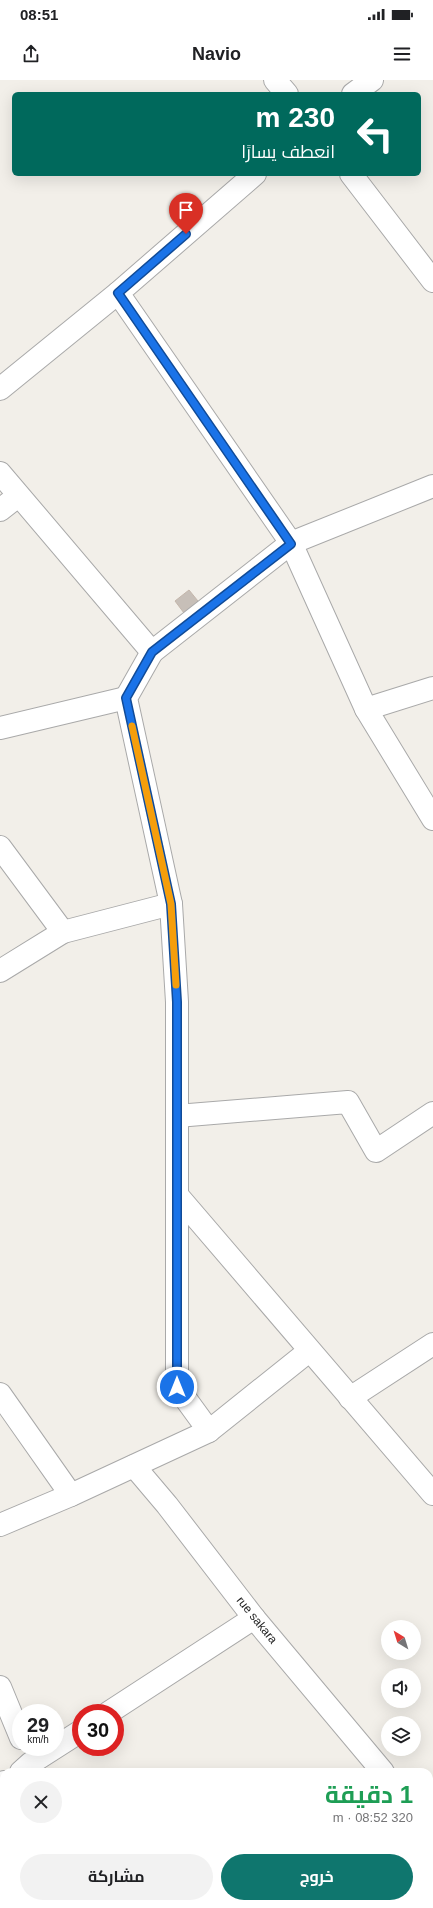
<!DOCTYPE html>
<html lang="ar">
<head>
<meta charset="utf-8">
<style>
  :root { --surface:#fff; --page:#f2f2f2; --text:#202124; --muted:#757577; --accent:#0f766e }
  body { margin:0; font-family:Helvetica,Cairo,sans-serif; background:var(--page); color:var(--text); direction:rtl; height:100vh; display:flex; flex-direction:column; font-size:15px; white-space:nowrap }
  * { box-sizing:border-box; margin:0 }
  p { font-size:13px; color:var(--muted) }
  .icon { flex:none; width:22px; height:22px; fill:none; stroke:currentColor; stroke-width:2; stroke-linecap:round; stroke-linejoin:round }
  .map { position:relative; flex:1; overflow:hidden; direction:ltr }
  .sheet { position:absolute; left:0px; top:1688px; width:433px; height:140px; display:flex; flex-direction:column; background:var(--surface); border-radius:12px 12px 0 0; box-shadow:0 4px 16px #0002; direction:rtl }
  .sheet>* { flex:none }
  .guide { position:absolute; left:12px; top:12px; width:409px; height:84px; border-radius:6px; box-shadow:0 4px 16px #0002; direction:rtl; background:#00695c; color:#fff; overflow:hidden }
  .needle { width:26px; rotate:322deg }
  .fabs { position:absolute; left:381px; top:1540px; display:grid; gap:8px }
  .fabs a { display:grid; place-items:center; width:40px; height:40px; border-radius:50%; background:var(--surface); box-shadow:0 4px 16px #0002; font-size:20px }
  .speed { position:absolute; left:12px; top:1624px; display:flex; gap:8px; font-size:20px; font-weight:700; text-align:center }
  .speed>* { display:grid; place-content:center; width:52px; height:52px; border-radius:50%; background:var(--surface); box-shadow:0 4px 16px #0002; line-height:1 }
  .speed small { font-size:10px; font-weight:400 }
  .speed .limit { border:6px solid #d22; background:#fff; color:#111 }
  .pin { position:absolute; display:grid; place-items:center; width:34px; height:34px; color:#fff; margin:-41px -17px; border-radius:50% 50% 50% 0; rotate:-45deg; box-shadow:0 0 4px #0007 }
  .pin .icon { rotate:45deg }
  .me { position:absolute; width:44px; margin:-22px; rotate:0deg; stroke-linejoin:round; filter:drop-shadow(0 0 3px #0008) }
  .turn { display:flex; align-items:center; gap:14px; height:84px; padding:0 20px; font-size:18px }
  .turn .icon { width:52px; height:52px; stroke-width:2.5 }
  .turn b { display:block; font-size:28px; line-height:34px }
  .round { display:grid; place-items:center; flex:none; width:42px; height:42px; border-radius:21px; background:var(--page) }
  .head { display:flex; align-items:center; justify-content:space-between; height:68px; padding:0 20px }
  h1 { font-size:24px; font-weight:700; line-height:30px; color:#1e9e55 }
  .button { display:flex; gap:8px; margin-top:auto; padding:8px 20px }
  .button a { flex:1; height:46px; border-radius:24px; background:var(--accent); color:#fff; font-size:16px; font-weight:700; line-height:46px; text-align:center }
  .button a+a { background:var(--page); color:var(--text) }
  .status { display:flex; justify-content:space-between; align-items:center; height:28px; padding:0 20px; background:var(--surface); direction:ltr }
  .status svg { height:11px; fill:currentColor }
  header { display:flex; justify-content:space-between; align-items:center; height:52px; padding:0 20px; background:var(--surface); font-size:18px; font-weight:700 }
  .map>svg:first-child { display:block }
</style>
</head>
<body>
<div class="status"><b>08:51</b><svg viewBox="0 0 49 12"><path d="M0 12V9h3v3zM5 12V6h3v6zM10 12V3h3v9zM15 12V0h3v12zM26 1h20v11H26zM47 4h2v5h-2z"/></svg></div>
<header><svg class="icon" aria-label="menu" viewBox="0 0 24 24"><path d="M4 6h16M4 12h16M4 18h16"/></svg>Navio<svg class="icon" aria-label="share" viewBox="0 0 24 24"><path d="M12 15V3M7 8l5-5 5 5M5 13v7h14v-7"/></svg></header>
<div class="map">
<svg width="433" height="1828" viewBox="0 0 433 1828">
  <rect width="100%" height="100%" fill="#f2efe9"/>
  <!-- building -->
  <path fill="#c7bfb8" stroke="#c4b6ab" d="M 189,510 L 202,526 L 187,537 L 175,521 Z"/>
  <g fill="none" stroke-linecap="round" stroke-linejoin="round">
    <defs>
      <g id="minor">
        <path d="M 353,14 L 372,0"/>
        <path d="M 255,94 L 118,213 L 291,463 L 366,629 L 433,739"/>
        <path d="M 0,309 L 118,213"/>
        <path d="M 0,393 L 152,572 L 291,463 L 433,406"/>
        <path d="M 0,430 L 18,416"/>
        <path d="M 152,572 L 126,618 L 171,824 L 177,922 L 177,1307 L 209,1351"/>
        <path d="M 366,629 L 433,608"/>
        <path d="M 0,648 L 126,618"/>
        <path d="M 0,767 L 63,852"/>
        <path d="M 0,891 L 63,852 L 171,824"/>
        <path d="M 177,1036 L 348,1022 L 376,1071 L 433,1033"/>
        <path d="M 177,1115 L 433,1414"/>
        <path d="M 0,1314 L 71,1415"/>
        <path d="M 350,1318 L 433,1264"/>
        <path d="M 134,1386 L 167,1425 L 254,1538 L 383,1692"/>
        <path d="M 0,1445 L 71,1415 L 209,1351 L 309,1271"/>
        <path d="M 0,1607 L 21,1658"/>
        <path d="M 108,1633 L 254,1538"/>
        <path d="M 21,1692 L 31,1683 L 81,1651"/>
        <path d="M 0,1704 L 4,1702"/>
        <path d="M 429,1746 L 433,1751"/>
        <path d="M 90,1824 L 92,1828"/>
      </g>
      <g id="tertiary">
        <path d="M 275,0 L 287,14"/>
        <path d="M 351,94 L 433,201"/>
      </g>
    </defs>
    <!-- minor casing -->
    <use href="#minor" stroke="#a9a9a9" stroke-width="24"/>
    <!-- tertiary casing -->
    <use href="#tertiary" stroke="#a9a9a9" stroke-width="24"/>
    <!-- minor -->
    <use href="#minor" stroke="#fff" stroke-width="22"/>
    <!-- tertiary -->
    <use href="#tertiary" stroke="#fff" stroke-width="22"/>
  </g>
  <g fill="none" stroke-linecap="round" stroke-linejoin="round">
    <defs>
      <path id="route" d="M 177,1307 L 177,922 L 171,824 L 126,618 L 152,572 L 291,464 L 118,213 L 186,154"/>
    </defs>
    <!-- route casing -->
    <use href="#route" stroke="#114b97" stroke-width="10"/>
    <!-- route -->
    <use href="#route" stroke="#1a73e8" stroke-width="7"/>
    <!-- slow -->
    <path stroke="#f59e0b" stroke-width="7" d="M 132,646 L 171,824 L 176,905"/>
  </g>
  <g text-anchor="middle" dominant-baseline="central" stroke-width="4" stroke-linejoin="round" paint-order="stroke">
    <!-- street labels -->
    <g font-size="12" fill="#222" stroke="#fff">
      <text transform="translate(257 1540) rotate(51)">rue sakara</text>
    </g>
  </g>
</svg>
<div class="fabs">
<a><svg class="needle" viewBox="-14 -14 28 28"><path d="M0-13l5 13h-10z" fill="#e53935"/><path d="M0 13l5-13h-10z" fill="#757577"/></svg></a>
<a><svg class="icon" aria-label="sound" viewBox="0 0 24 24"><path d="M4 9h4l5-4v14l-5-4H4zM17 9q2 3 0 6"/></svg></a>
<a><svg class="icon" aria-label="layers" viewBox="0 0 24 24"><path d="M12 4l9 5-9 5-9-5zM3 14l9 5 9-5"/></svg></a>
</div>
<div class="speed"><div>29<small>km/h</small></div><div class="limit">30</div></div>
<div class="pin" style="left:186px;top:154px;background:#d93025"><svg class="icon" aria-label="arrive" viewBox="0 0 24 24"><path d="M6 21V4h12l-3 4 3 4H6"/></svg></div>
<svg class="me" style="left:177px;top:1307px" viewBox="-20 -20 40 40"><circle r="17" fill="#1a73e8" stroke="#fff" stroke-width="3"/><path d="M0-11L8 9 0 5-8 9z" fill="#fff"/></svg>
<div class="guide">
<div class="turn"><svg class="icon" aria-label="left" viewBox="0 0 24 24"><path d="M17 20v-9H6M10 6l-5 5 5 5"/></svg><div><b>230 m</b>انعطف يسارًا</div></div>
</div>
<section class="sheet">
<div class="head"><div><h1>1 دقيقة</h1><p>320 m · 08:52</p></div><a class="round"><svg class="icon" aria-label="close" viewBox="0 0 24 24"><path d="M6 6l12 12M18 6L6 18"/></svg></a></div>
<div class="button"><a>خروج</a><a>مشاركة</a></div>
</section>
</div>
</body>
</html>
